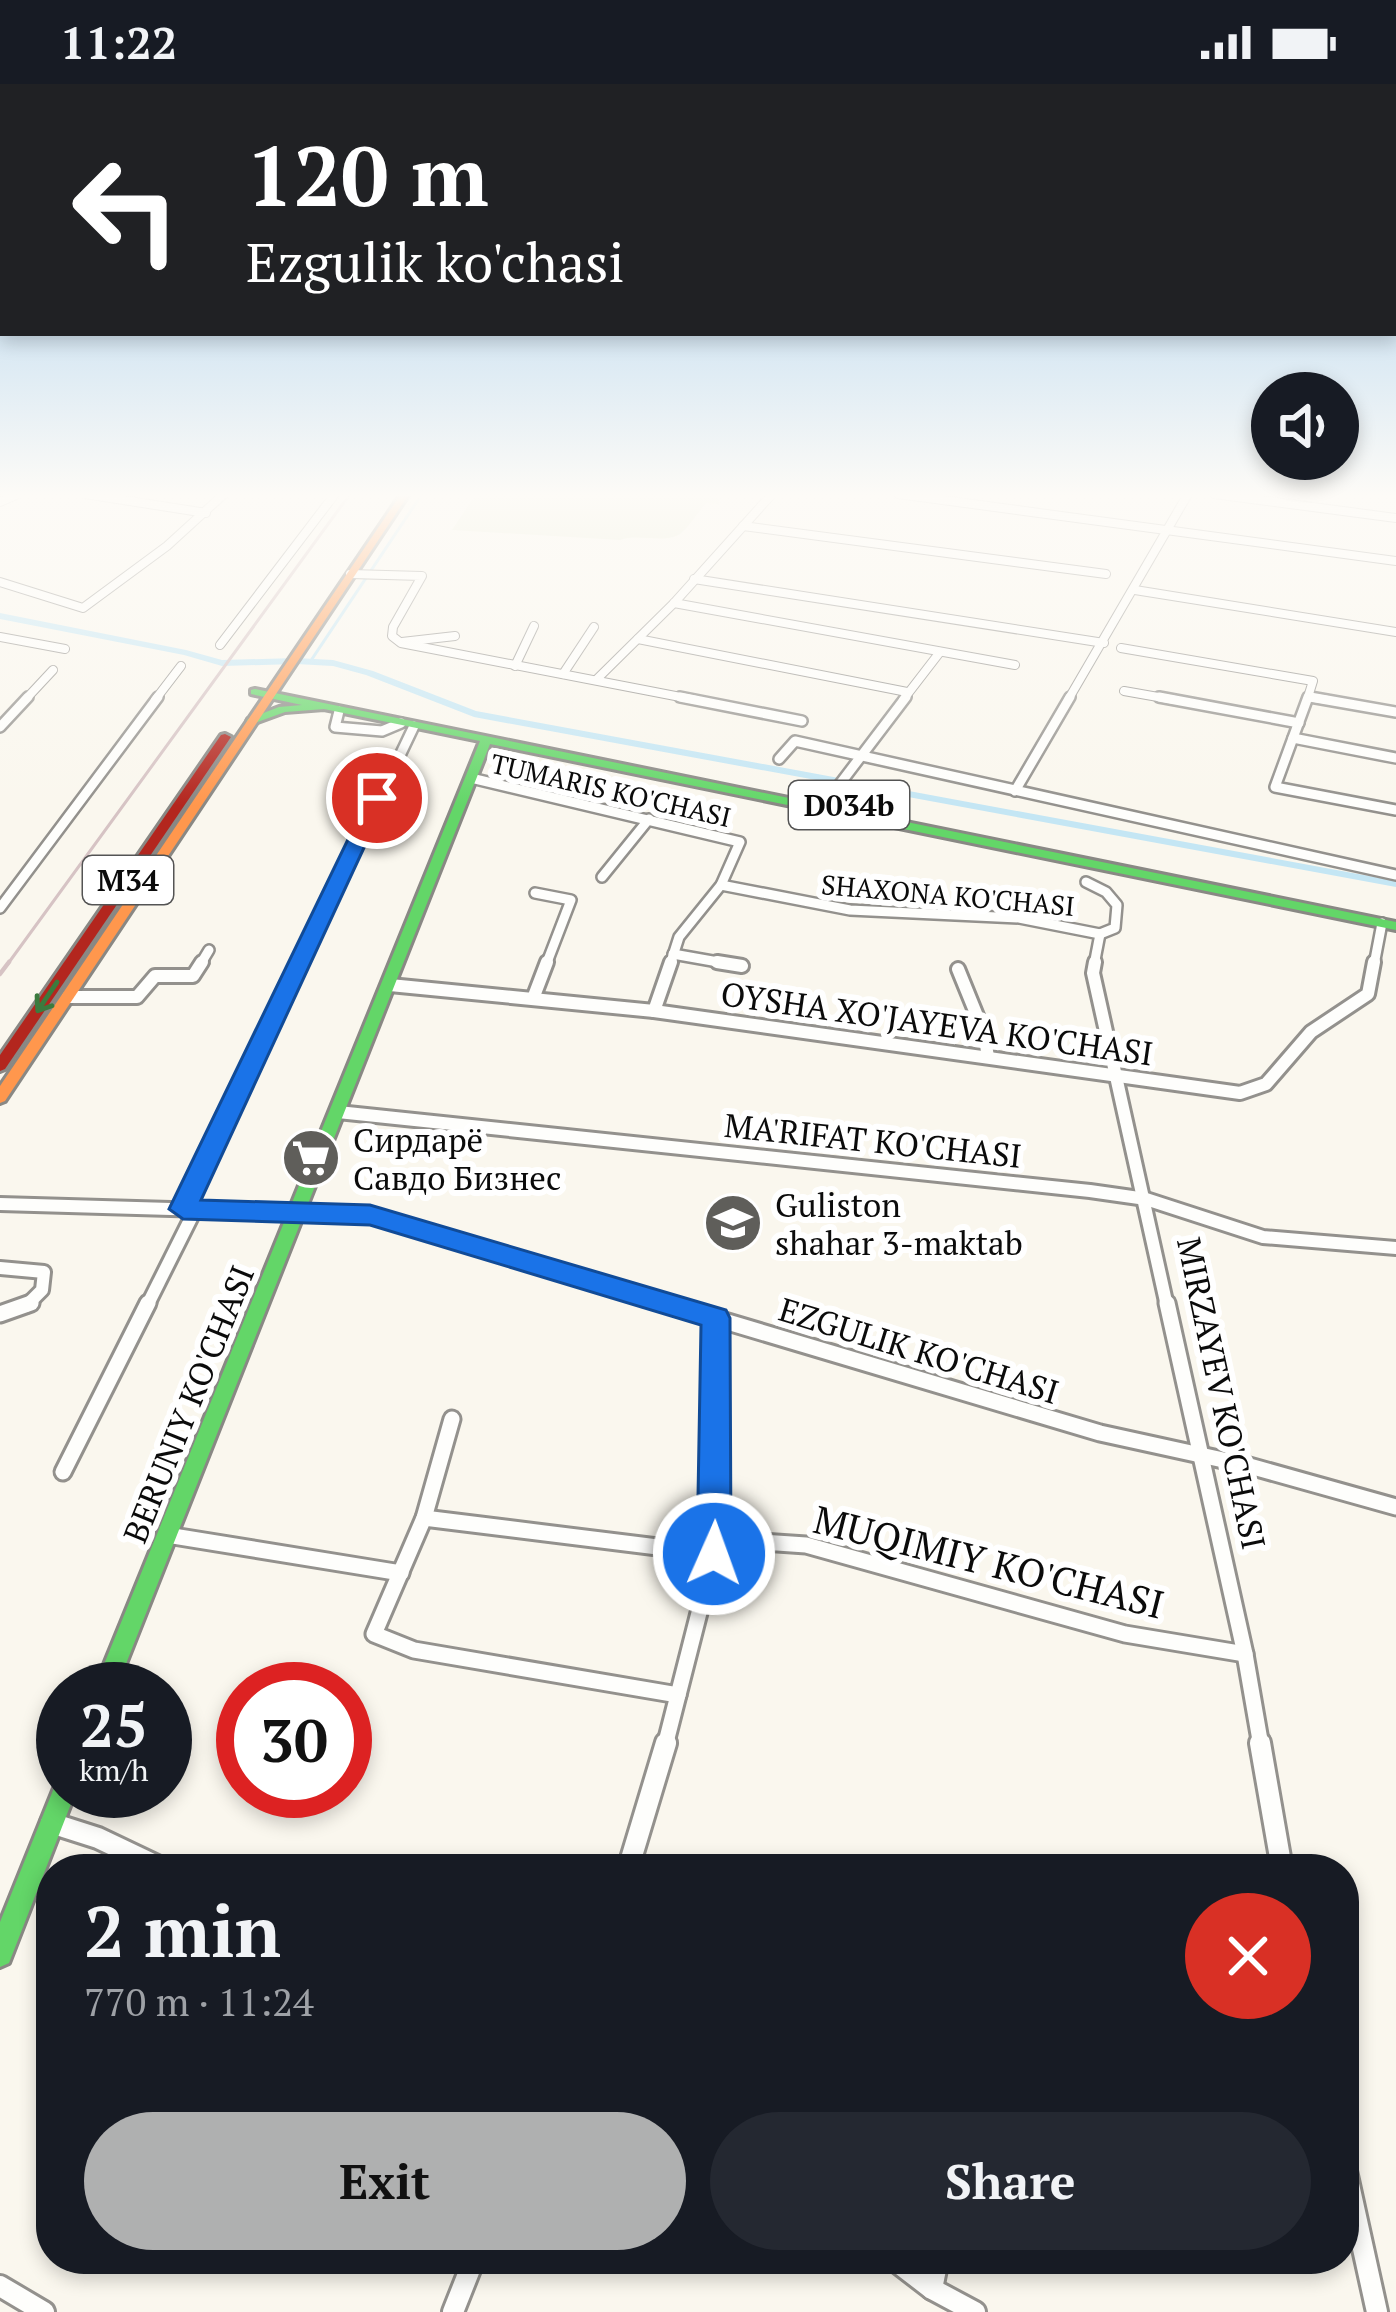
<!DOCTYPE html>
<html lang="en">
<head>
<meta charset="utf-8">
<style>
  :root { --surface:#171b24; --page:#242831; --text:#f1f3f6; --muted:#9ea1a6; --accent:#afb0b0 }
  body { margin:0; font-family:"PT Serif",serif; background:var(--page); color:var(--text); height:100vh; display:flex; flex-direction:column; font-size:45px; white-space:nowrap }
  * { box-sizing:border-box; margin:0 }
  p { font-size:39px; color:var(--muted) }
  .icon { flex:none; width:66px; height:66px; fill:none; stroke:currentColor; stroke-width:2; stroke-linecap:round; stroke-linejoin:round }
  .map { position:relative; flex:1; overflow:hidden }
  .details { position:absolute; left:36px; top:1770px; width:1323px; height:420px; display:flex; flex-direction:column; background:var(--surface); border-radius:48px; box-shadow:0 6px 18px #0003 }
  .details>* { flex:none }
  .guide { position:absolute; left:0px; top:0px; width:1398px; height:252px; box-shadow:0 6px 18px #0003; background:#202124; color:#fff; overflow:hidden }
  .fabs { position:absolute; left:1251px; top:288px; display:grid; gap:24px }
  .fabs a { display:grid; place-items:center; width:108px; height:108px; border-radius:50%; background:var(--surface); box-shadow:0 6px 18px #0003; font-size:60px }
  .speed { position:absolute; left:36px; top:1578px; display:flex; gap:24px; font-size:60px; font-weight:700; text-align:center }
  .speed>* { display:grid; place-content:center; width:156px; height:156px; border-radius:50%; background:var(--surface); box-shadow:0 6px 18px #0003; line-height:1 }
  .speed small { font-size:30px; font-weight:400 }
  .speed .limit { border:18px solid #d22; background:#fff; color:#111 }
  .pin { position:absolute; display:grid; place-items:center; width:102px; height:102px; color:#fff; margin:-51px; border:6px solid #fff; border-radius:50%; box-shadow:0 3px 12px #0007 }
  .me { position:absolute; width:132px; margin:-66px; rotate:2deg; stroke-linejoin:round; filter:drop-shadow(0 0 9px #0008) }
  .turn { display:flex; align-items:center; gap:42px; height:252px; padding:0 48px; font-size:54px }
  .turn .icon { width:156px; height:156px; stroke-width:2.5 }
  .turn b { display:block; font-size:84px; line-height:102px }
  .round { display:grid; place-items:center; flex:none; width:126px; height:126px; border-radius:63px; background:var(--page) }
  .headline { display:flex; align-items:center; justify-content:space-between; height:204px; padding:0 48px }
  h1 { font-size:72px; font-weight:600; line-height:90px }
  .action { display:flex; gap:24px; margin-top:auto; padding:24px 48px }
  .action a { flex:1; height:138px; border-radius:72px; background:var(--accent); color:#111; font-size:48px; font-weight:600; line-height:138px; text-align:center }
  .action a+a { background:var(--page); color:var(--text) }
  .status { display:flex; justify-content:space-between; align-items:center; height:84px; padding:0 60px; background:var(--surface); direction:ltr }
  .status svg { height:33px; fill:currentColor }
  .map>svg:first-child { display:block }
</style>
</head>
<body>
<div class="status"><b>11:22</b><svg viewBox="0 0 49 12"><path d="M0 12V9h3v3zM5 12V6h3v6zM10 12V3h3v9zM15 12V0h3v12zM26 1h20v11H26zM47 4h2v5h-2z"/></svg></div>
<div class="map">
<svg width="1396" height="2228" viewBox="0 0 1396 2228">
  <rect width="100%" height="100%" fill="#faf7ee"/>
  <!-- cemetery -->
  <path fill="#e6ead2" d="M 476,410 L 717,410 L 719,420 L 706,419 C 699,427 689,443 680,450 C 664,460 638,449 620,456 L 452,446 Z"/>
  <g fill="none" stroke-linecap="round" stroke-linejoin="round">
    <!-- stream -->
    <path stroke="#c4e6f4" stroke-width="3" d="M 312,575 L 422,410"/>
    <!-- canal -->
    <path fill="#c4e6f4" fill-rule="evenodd" d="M 0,529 L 186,566 L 222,576 L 296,574 L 333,576 L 373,587 L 476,627 L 1396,797 L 1396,803 L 474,633 L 366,591 L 333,582 L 296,580 L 222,582 L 184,571 L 0,535 Z"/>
    <defs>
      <g id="street-far4">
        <path d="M 85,410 L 206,429"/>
        <path d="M 898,410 L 1396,477"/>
        <path d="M 1214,410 L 1396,434"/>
        <path d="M 0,418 L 18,410"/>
        <path d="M 743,442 L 1106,490"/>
        <path d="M 350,490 L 422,492 L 393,543 L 392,552 L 401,559 L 696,616"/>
        <path d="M 694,495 L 1104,559"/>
        <path d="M 0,498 L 83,524 L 167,462 L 224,410"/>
        <path d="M 1135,506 L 1396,548"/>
        <path d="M 674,519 L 1015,581"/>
        <path d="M 0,553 L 65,565"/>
        <path d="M 638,555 L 907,608"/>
        <path d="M 402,558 L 455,552"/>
        <path d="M 220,561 L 335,410"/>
        <path d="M 1121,564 L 1313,597 L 1308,613 L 1328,616"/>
        <path d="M 515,582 L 534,542"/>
        <path d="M 563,590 L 594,543"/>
        <path d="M 597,595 L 674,519 L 772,410"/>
        <path d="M 1124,607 L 1175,616"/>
        <path d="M 25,616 L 53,586"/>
        <path d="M 155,616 L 181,582"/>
        <path d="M 903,616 L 940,568"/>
        <path d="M 1068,616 L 1188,410"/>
      </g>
      <g id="street-far3">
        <path d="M 680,613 L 802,637"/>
        <path d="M 1159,613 L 1299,639"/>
        <path d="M 1308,613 L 1275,703 L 1396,726"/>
        <path d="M 1310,613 L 1396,628"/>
        <path d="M 339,627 L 335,643 L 382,647 L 401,639"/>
        <path d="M 0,643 L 28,613"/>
        <path d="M 1293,654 L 1396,674"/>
        <path d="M 779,675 L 795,657 L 1396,791"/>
        <path d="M 471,694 L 740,758 L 721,801 L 679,853 L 670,881"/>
        <path d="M 1015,707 L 1070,613"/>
        <path d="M 827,717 L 906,613"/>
        <path d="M 602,793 L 649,735"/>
        <path d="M 1086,798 L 1106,808 L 1117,821 L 1115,844 L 1100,850"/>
        <path d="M 721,801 L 850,826 L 1019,834 L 1100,850"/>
        <path d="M 535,809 L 571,816 L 546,881"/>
        <path d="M 0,824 L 158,613"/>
        <path d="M 673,870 L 735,881"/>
        <path d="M 200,881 L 209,866"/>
        <path d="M 300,881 L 414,642"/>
        <path d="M 1094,881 L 1100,850"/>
        <path d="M 1374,881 L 1382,839"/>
      </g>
      <g id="street-far2">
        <path d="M 717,878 L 742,882"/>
        <path d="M 1095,878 L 1093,889 L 1167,1222"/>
        <path d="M 958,885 L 984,949 L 988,973"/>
        <path d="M 390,901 L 654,927 L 1240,1009 L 1266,1000 L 1311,948 L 1368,910 L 1374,878"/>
        <path d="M 534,912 L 547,878"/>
        <path d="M 68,913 L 137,913 L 155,892 L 193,892 L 202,878"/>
        <path d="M 654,927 L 671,878"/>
        <path d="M 338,1028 L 1090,1107 L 1146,1115 L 1263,1153 L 1396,1164"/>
        <path d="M 0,1120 L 370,1131 L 674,1222"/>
        <path d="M 183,1125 L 301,878"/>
        <path d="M 0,1184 L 44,1188 L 42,1206 L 26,1222"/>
        <path d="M 147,1222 L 195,1126"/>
      </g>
      <g id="street-far1">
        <path d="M 664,1219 L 1100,1349 L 1246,1381 L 1396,1423"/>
        <path d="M 1167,1219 L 1245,1570 L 1261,1662"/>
        <path d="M 0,1230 L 31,1219"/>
        <path d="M 452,1335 L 424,1434 L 374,1550 L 414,1566 L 678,1611"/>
        <path d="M 63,1388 L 148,1219"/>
        <path d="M 424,1434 L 714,1470"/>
        <path d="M 167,1451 L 401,1489"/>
        <path d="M 716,1455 L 806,1461 L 1125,1550 L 1245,1570"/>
        <path d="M 665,1662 L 714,1470 L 716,1234"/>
      </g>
      <g id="street">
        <path d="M 1260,1659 L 1282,1785"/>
        <path d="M 51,1739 L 98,1754 L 163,1785"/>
        <path d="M 628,1785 L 666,1659"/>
        <path d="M 1344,2078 L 1377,2228"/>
        <path d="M 893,2175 L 932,2205 L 975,2228"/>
        <path d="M 0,2202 L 44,2228"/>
        <path d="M 932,2205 L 938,2175"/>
        <path d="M 453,2228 L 474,2175"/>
      </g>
      <g id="fast">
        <path d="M 255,605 L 1396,838 L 1396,846 L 490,660 L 116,1605 L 94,1605 L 480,657 L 324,625 L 285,628 L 252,640 L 247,637 L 248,635 L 279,623 L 302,621 L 251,610 L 251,606 Z"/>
        <path d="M 63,1696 L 63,1707 L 76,1707 L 9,1879 L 0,1883 L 0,1838 L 56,1699 Z"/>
      </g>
      <path id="slow" d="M 401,410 L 409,410 L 5,1017 L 0,1019 L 0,1002 Z"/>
      <path id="jam" d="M 225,650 L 231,653 L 5,985 L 0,987 L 0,971 L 221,651 Z"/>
    </defs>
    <!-- street-far4 casing -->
    <use href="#street-far4" stroke="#93918d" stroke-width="10"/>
    <!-- street-far3 casing -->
    <use href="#street-far3" stroke="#93918d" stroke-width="14"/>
    <!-- street-far2 casing -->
    <use href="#street-far2" stroke="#93918d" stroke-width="18"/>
    <!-- street-far1 casing -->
    <use href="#street-far1" stroke="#93918d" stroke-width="21"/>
    <!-- street casing -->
    <use href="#street" stroke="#93918d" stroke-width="26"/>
    <!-- fast casing -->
    <use href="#fast" stroke="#898884" stroke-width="6"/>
    <!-- slow casing -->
    <use href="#slow" stroke="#898884" stroke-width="6"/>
    <!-- jam casing -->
    <use href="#jam" stroke="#898884" stroke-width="6"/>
    <!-- street-far4 -->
    <use href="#street-far4" stroke="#fefefc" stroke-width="8"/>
    <!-- street-far3 -->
    <use href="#street-far3" stroke="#fefefc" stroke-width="9"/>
    <!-- street-far2 -->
    <use href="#street-far2" stroke="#fefefc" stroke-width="12"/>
    <!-- street-far1 -->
    <use href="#street-far1" stroke="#fefefc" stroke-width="15"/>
    <!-- street -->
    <use href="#street" stroke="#fefefc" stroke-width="20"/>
    <!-- fast -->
    <use href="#fast" fill="#63d668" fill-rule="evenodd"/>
    <!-- slow -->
    <use href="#slow" fill="#ff974d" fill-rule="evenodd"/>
    <!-- jam -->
    <use href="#jam" fill="#b3261e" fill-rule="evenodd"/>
    <!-- rail-far1 -->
    <path stroke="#d6c3c4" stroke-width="3" d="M 7,881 L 350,410"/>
    <!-- rail -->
    <path stroke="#d6c3c4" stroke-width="4.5" d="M 0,890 L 9,878"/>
  </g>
  <!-- one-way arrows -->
  <defs><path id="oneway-shaft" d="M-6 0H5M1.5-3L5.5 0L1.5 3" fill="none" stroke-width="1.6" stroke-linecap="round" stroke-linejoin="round" transform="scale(3)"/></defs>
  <use stroke="#3b7b3e" href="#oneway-shaft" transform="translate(47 913) rotate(124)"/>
  <!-- sky -->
  <linearGradient id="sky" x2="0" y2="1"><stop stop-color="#99c8ed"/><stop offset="0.57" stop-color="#fdfbf7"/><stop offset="1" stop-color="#fdfbf7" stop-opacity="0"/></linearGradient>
  <rect width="1396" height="722" fill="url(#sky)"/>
  <!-- route -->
  <path fill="#1a73e8" stroke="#114b97" stroke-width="3" d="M 377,708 L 387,714 L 201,1116 L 370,1121 L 726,1226 L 730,1234 L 731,1470 L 726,1480 L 714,1485 L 702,1480 L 697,1470 L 701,1241 L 370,1141 L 183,1135 L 169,1125 L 368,714 Z"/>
  <!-- icons -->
  <defs>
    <symbol id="supermarket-disc" viewBox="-11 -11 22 22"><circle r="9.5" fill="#5f5e5a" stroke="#fff"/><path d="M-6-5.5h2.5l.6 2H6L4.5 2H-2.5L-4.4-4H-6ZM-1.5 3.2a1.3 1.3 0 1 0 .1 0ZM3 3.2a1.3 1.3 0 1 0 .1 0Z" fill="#fff"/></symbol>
    <symbol id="school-disc" viewBox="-11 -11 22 22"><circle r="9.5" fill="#5f5e5a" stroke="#fff"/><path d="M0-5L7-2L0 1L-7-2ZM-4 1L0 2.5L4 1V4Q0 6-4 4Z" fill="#fff"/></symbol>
  </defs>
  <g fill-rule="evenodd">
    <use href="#supermarket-disc" x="278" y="1041" width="66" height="66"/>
    <use href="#school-disc" x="700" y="1106" width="66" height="66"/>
  </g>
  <g text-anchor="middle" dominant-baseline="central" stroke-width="12" stroke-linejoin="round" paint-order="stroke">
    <!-- far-street labels -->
    <g font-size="27" fill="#0b0b0b" stroke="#fff">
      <text transform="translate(611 706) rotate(13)">TUMARIS KO'CHASI</text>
      <text transform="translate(948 811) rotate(5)">SHAXONA KO'CHASI</text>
    </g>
    <!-- shield labels -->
    <g fill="#fff" stroke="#545454" stroke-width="3">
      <rect x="789" y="697" width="120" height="48" rx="9"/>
      <rect x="83" y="772" width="90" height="48" rx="9"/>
    </g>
    <g font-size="30" font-weight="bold" fill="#0b0b0b">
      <text x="849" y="721">D034b</text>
      <text x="128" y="796">M34</text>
    </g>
    <!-- street labels -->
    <g font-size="33" fill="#0b0b0b" stroke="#fff">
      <text transform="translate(937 939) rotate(8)">OYSHA XO'JAYEVA KO'CHASI</text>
      <text transform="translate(873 1056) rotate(6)">MA'RIFAT KO'CHASI</text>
      <text transform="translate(919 1266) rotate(17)">EZGULIK KO'CHASI</text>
      <text transform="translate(1222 1309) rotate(78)">MIRZAYEV KO'CHASI</text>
      <text transform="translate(188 1320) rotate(-68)">BERUNIY KO'CHASI</text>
    </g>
    <!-- poi labels -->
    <g font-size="33" fill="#0b0b0b" stroke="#fff" text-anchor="start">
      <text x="353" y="1055">Сирдарё<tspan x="353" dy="38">Савдо Бизнес</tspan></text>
      <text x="775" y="1120">Guliston<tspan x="775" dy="38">shahar 3-maktab</tspan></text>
    </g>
    <!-- near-street labels -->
    <g font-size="39" fill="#0b0b0b" stroke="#fff">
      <text transform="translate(989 1477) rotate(14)">MUQIMIY KO'CHASI</text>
    </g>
  </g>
</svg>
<div class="fabs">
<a><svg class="icon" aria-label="sound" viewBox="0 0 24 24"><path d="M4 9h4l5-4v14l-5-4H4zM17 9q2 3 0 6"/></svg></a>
</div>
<div class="speed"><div>25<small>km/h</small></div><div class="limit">30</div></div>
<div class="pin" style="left:377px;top:714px;background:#d93025"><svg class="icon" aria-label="arrive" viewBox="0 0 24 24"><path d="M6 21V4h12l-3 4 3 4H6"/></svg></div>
<svg class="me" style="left:714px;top:1470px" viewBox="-20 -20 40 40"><circle r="17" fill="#1a73e8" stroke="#fff" stroke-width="3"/><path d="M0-11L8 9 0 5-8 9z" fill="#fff"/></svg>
<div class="guide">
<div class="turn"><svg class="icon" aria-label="left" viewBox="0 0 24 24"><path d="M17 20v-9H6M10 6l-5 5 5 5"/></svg><div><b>120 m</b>Ezgulik ko'chasi</div></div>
</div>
<section class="details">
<div class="headline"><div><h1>2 min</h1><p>770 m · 11:24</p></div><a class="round" style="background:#d93025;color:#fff"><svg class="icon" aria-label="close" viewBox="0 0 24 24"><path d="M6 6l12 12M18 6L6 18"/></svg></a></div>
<div class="action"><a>Exit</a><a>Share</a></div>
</section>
</div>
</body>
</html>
